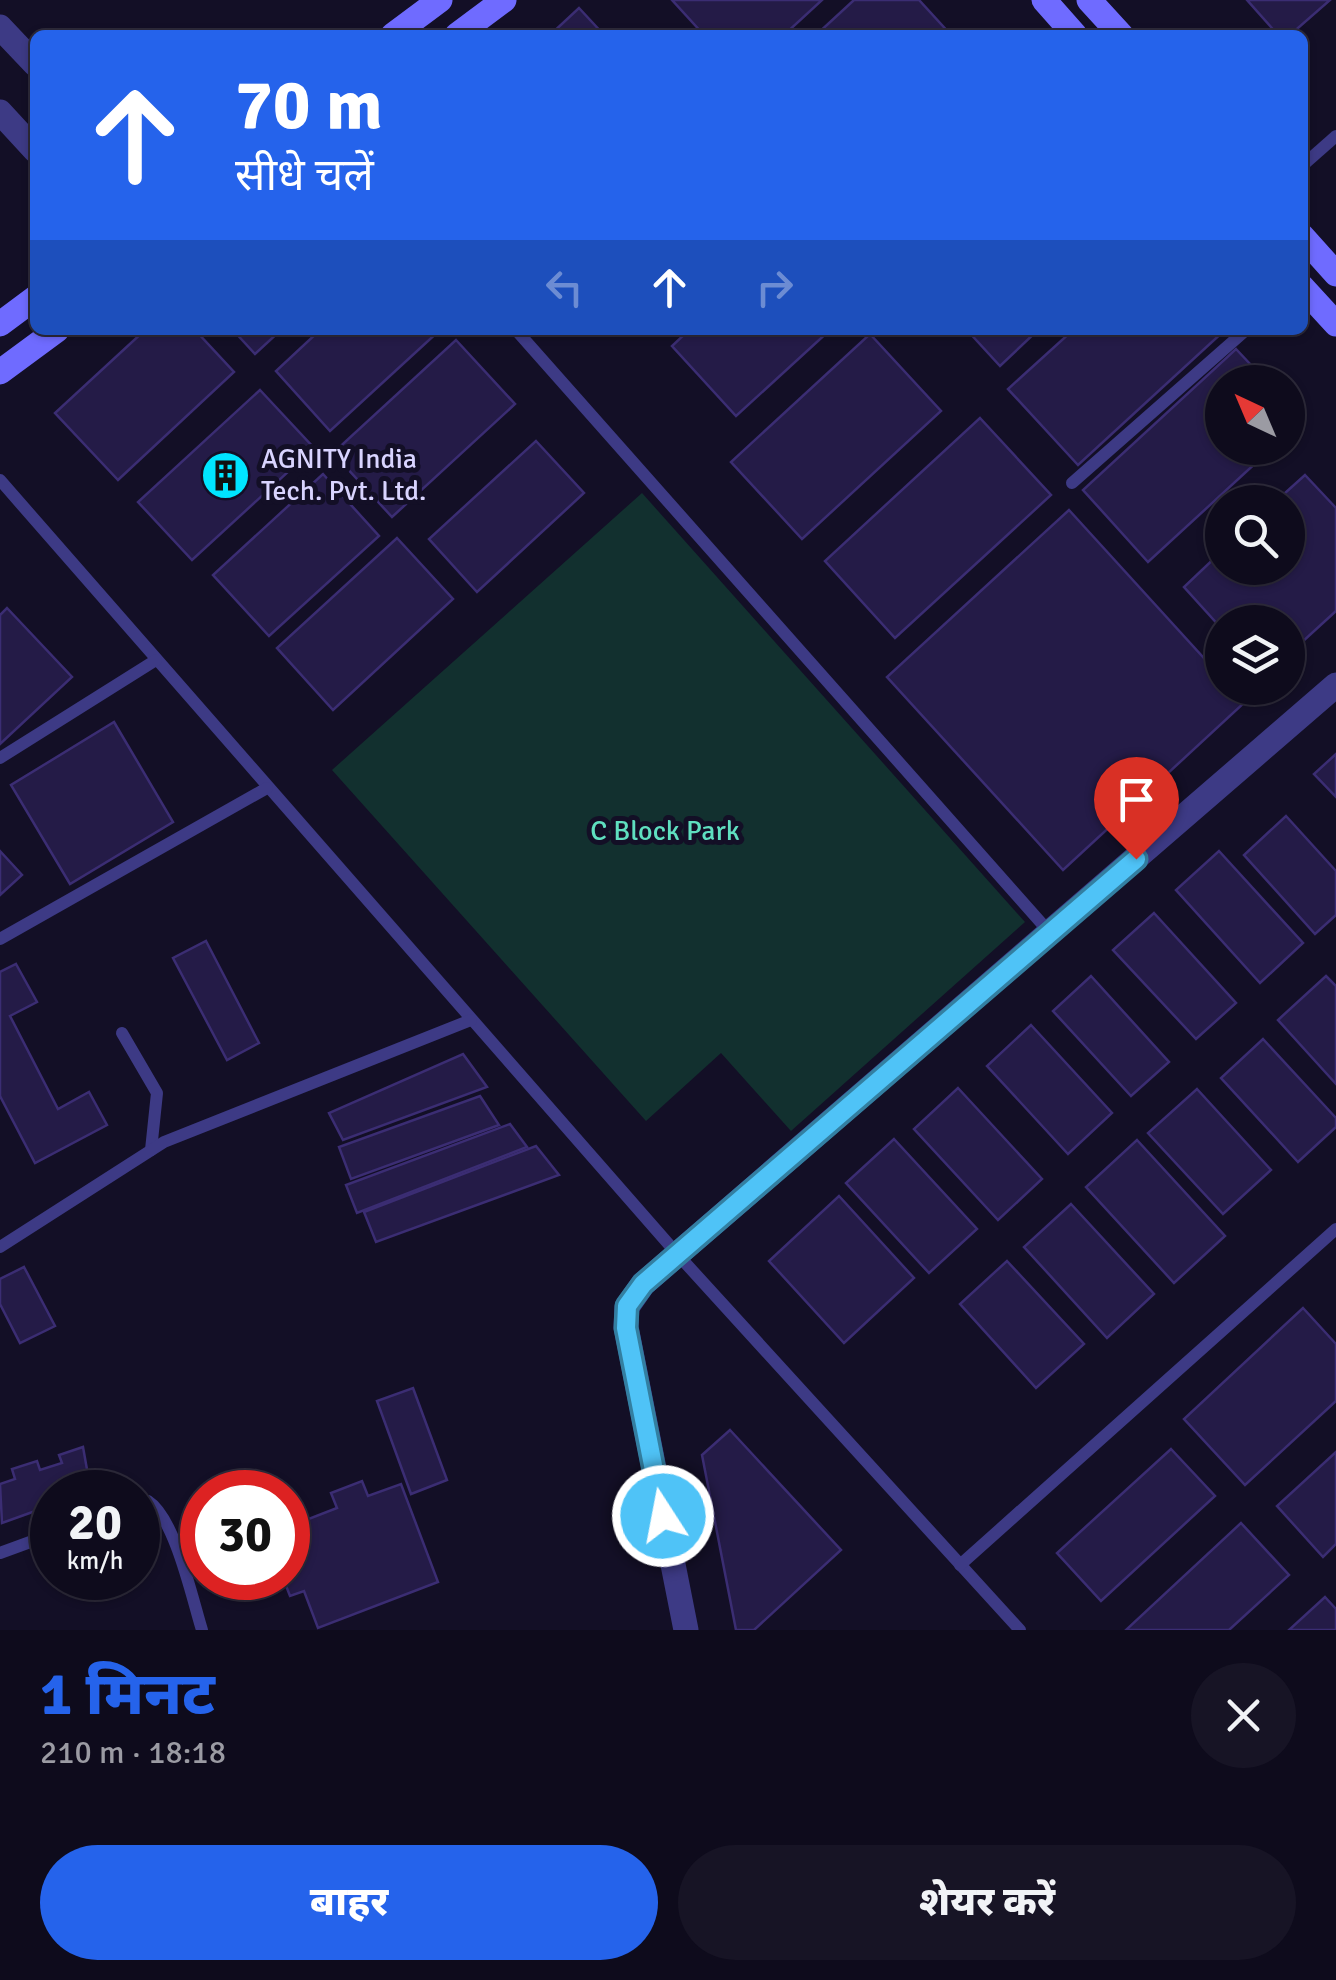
<!DOCTYPE html>
<html lang="hi">
<head>
<meta charset="utf-8">
<style>
  :root { --surface:#0e0b1c; --page:#171425; --text:#f1f3f6; --muted:#9b9ba3; --line:#2e2b3b; --accent:#2563eb }
  body { margin:0; font-family:Signika,"Noto Sans Devanagari",sans-serif; background:var(--page); color:var(--text); height:100vh; display:flex; flex-direction:column; font-size:38px; white-space:nowrap }
  * { box-sizing:border-box; margin:0 }
  p { font-size:32px; color:var(--muted) }
  .icon { flex:none; width:55px; height:55px; fill:none; stroke:currentColor; stroke-width:2; stroke-linecap:round; stroke-linejoin:round }
  .map { position:relative; height:1630px; overflow:hidden }
  .details { display:flex; flex-direction:column; background:var(--surface); flex:1 }
  .details>* { flex:none }
  .guide { position:absolute; left:30px; top:30px; width:1278px; height:305px; border-radius:15px; box-shadow:0 2px 8px #0004,0 0 0 2px var(--line); background:#2563eb; color:#fff; overflow:hidden }
  .needle { width:65px; rotate:316deg }
  .buttons { position:absolute; left:1205px; top:365px; display:grid; gap:20px }
  .buttons a { display:grid; place-items:center; width:100px; height:100px; border-radius:50%; background:var(--surface); box-shadow:0 2px 8px #0004,0 0 0 2px var(--line); font-size:50px }
  .speed { position:absolute; left:30px; top:1470px; display:flex; gap:20px; font-size:50px; font-weight:700; text-align:center }
  .speed>* { display:grid; place-content:center; width:130px; height:130px; border-radius:50%; background:var(--surface); box-shadow:0 2px 8px #0004,0 0 0 2px var(--line); line-height:1 }
  .speed small { font-size:25px; font-weight:400 }
  .speed .limit { border:15px solid #d22; background:#fff; color:#111 }
  .pin { position:absolute; display:grid; place-items:center; width:85px; height:85px; color:#fff; margin:-102px -42px; border-radius:50% 50% 50% 0; rotate:-45deg; box-shadow:0 0 10px #0007 }
  .pin .icon { rotate:45deg }
  .me { position:absolute; width:110px; margin:-55px; rotate:349deg; stroke-linejoin:round; filter:drop-shadow(0 0 8px #0008) }
  .turn { display:flex; align-items:center; gap:35px; height:210px; padding:0 40px; font-size:45px }
  .turn .icon { width:130px; height:130px; stroke-width:2.5 }
  .turn b { display:block; font-size:70px; line-height:85px }
  .lanes { display:flex; align-items:center; height:95px; padding:0 40px; background:#0003; justify-content:center; gap:50px; direction:ltr }
  .lanes .off { opacity:.35 }
  .round { display:grid; place-items:center; flex:none; width:105px; height:105px; border-radius:52px; background:var(--page) }
  .summary { display:flex; align-items:center; justify-content:space-between; height:170px; padding:0 40px }
  h1 { font-size:60px; font-weight:800; line-height:75px; color:var(--accent) }
  .button { display:flex; gap:20px; margin-top:auto; padding:20px 40px }
  .button a { flex:1; height:115px; border-radius:60px; background:var(--accent); color:#fff; font-size:40px; font-weight:800; line-height:115px; text-align:center }
  .button a+a { background:var(--page); color:var(--text) }
  .map>svg:first-child { display:block }
</style>
</head>
<body>
<div class="map">
<svg width="1336" height="1630" viewBox="0 0 1336 1630">
  <rect width="100%" height="100%" fill="#130f26"/>
  <!-- green -->
  <path fill="#12302f" d="M 642,493 L 1025,922 L 791,1131 L 721,1053 L 646,1121 L 332,770 Z"/>
  <!-- building -->
  <g fill="#241b47" stroke="#3b2d73" stroke-width="2.5">
    <path d="M 672,0 L 822,0 L 784,35 L 704,35 Z"/>
    <path d="M 854,0 L 919,0 L 951,35 L 816,35 Z"/>
    <path d="M 1247,0 L 1330,0 L 1290,35 L 1278,35 Z"/>
    <path d="M 579,8 L 604,35 L 550,35 Z"/>
    <path d="M 145,330 L 195,330 L 234,372 L 118,480 L 55,413 Z"/>
    <path d="M 233,330 L 281,330 L 255,354 Z"/>
    <path d="M 320,330 L 440,330 L 330,431 L 276,371 Z"/>
    <path d="M 689,330 L 830,330 L 736,416 L 672,346 Z"/>
    <path d="M 967,330 L 1038,330 L 1000,366 Z"/>
    <path d="M 1073,330 L 1225,330 L 1078,465 L 1008,389 Z"/>
    <path d="M 870,334 L 941,411 L 802,539 L 731,462 Z"/>
    <path d="M 456,340 L 515,404 L 392,517 L 333,453 Z"/>
    <path d="M 1236,349 L 1267,382 L 1222,382 L 1222,448 L 1272,448 L 1148,562 L 1083,490 Z"/>
    <path d="M 260,390 L 314,448 L 192,560 L 138,502 Z"/>
    <path d="M 1288,405 L 1302,420 L 1288,434 Z"/>
    <path d="M 980,418 L 1051,495 L 895,638 L 825,561 Z"/>
    <path d="M 536,441 L 584,493 L 477,592 L 429,539 Z"/>
    <path d="M 323,474 L 379,536 L 269,636 L 213,575 Z"/>
    <path d="M 1305,475 L 1336,508 L 1336,611 L 1288,655 L 1288,622 L 1222,622 L 1222,629 L 1184,587 L 1222,551 L 1222,568 L 1288,568 L 1288,502 L 1275,502 Z"/>
    <path d="M 1069,510 L 1222,678 L 1222,688 L 1232,688 L 1245,702 L 1063,870 L 887,677 Z"/>
    <path d="M 397,538 L 453,599 L 333,710 L 277,648 Z"/>
    <path d="M 7,608 L 72,677 L 0,744 L 0,615 Z"/>
    <path d="M 114,722 L 173,822 L 70,884 L 11,785 Z"/>
    <path d="M 1336,754 L 1336,797 L 1314,774 Z"/>
    <path d="M 1286,816 L 1336,871 L 1336,915 L 1315,934 L 1244,855 Z"/>
    <path d="M 0,851 L 22,875 L 0,895 Z"/>
    <path d="M 1219,851 L 1303,943 L 1260,983 L 1176,890 Z"/>
    <path d="M 1154,913 L 1236,1003 L 1196,1039 L 1113,950 Z"/>
    <path d="M 206,941 L 259,1043 L 227,1060 L 173,958 Z"/>
    <path d="M 16,964 L 37,1002 L 10,1016 L 58,1109 L 89,1092 L 107,1125 L 35,1163 L 0,1096 L 0,972 Z"/>
    <path d="M 1091,976 L 1169,1062 L 1131,1096 L 1053,1011 Z"/>
    <path d="M 1326,976 L 1336,986 L 1336,1084 L 1278,1020 Z"/>
    <path d="M 1031,1025 L 1112,1113 L 1068,1154 L 987,1066 Z"/>
    <path d="M 1263,1039 L 1336,1118 L 1336,1127 L 1298,1162 L 1221,1078 Z"/>
    <path d="M 463,1054 L 487,1087 L 343,1140 L 329,1113 Z"/>
    <path d="M 958,1088 L 1042,1179 L 998,1220 L 914,1129 Z"/>
    <path d="M 1197,1089 L 1271,1170 L 1223,1214 L 1148,1133 Z"/>
    <path d="M 480,1096 L 499,1125 L 351,1179 L 339,1147 Z"/>
    <path d="M 510,1124 L 527,1147 L 357,1213 L 346,1185 Z"/>
    <path d="M 894,1139 L 977,1229 L 929,1273 L 846,1183 Z"/>
    <path d="M 1137,1140 L 1225,1236 L 1174,1283 L 1086,1187 Z"/>
    <path d="M 536,1146 L 559,1175 L 376,1242 L 364,1212 Z"/>
    <path d="M 839,1196 L 914,1278 L 844,1343 L 769,1261 Z"/>
    <path d="M 1071,1204 L 1154,1294 L 1107,1338 L 1024,1247 Z"/>
    <path d="M 1007,1261 L 1084,1344 L 1036,1388 L 960,1304 Z"/>
    <path d="M 24,1267 L 55,1326 L 20,1343 L 0,1304 L 0,1279 Z"/>
    <path d="M 1303,1308 L 1336,1344 L 1336,1401 L 1245,1485 L 1184,1419 Z"/>
    <path d="M 413,1388 L 447,1480 L 411,1494 L 377,1401 Z"/>
    <path d="M 730,1430 L 841,1550 L 754,1630 L 736,1630 L 702,1455 Z"/>
    <path d="M 83,1447 L 91,1492 L 52,1492 L 52,1505 L 2,1523 L 0,1484 L 15,1479 L 12,1469 L 37,1461 L 40,1470 L 62,1463 L 59,1455 Z"/>
    <path d="M 1171,1449 L 1215,1496 L 1101,1601 L 1057,1553 Z"/>
    <path d="M 1336,1452 L 1336,1544 L 1323,1557 L 1277,1506 Z"/>
    <path d="M 362,1481 L 368,1496 L 401,1484 L 438,1582 L 318,1628 L 304,1591 L 290,1596 L 283,1578 L 288,1578 L 288,1560 L 292,1558 L 288,1527 L 337,1508 L 331,1493 Z"/>
    <path d="M 1241,1523 L 1289,1575 L 1229,1630 L 1126,1630 Z"/>
    <path d="M 1325,1597 L 1336,1609 L 1336,1630 L 1289,1630 Z"/>
  </g>
  <g fill="none" stroke-linecap="round" stroke-linejoin="round">
    <!-- lane -->
    <g stroke="#3d3a85" stroke-width="12">
      <path d="M 1302,166 L 1336,136"/>
      <path d="M 516,330 L 1051,934"/>
      <path d="M 0,480 L 679,1256 L 1020,1630"/>
      <path d="M 1072,483 L 1246,330"/>
      <path d="M 0,758 L 156,660"/>
      <path d="M 0,939 L 267,788"/>
      <path d="M 122,1033 L 157,1093 L 151,1150"/>
      <path d="M 0,1247 L 164,1142 L 471,1020"/>
      <path d="M 138,1503 L 148,1501 C 175,1518 192,1598 202,1630"/>
      <path d="M 0,1553 L 52,1534"/>
      <path d="M 960,1565 L 1336,1229"/>
    </g>
    <!-- street -->
    <g stroke="#3d3a85" stroke-width="25">
      <path d="M 0,27 L 35,64"/>
      <path d="M 0,112 L 35,150"/>
      <path d="M 686,1630 L 626,1327 L 627,1307 L 643,1284 L 1336,685"/>
    </g>
    <!-- secondary -->
    <g stroke="#6f6bff" stroke-width="25">
      <path d="M 1044,0 L 1075,35"/>
      <path d="M 1089,0 L 1121,35"/>
      <path d="M 393,35 L 440,0"/>
      <path d="M 457,35 L 504,0"/>
      <path d="M 1302,236 L 1336,274"/>
      <path d="M 1302,287 L 1336,324"/>
      <path d="M 0,324 L 35,298"/>
      <path d="M 0,372 L 57,330"/>
    </g>
  </g>
  <g fill="none" stroke-linecap="round" stroke-linejoin="round">
    <defs>
      <path id="route" d="M 663,1516 L 626,1328 L 627,1306 L 643,1284 L 1136,859"/>
    </defs>
    <!-- route casing -->
    <use href="#route" stroke="#337fa1" stroke-width="25"/>
    <!-- route -->
    <use href="#route" stroke="#4fc3f7" stroke-width="18"/>
  </g>
  <!-- icons -->
  <defs>
    <symbol id="building-disc" viewBox="-11 -11 22 22"><circle r="9.5" fill="#00e5ff" stroke="#130f26"/><path d="M-4-6H4V6H1V3H-1V6H-4ZM-2.5-4.3h1.7v1.8h-1.7ZM.8-4.3h1.7v1.8H.8ZM-2.5-1h1.7V.8h-1.7ZM.8-1h1.7V.8H.8Z" fill="#111"/></symbol>
  </defs>
  <g fill-rule="evenodd">
    <use href="#building-disc" x="198" y="448" width="55" height="55"/>
  </g>
  <g text-anchor="middle" dominant-baseline="central" stroke-width="10" stroke-linejoin="round" paint-order="stroke">
    <!-- poi labels -->
    <g font-size="28" fill="#d9d4ff" stroke="#130f26" text-anchor="start">
      <text x="261" y="459">AGNITY India<tspan x="261" dy="32">Tech. Pvt. Ltd.</tspan></text>
    </g>
    <!-- park labels -->
    <g font-size="28" fill="#5fe0c0" stroke="#130f26">
      <text x="665" y="831">C Block Park</text>
    </g>
  </g>
</svg>
<div class="buttons">
<a><svg class="needle" viewBox="-14 -14 28 28"><path d="M0-13l5 13h-10z" fill="#e53935"/><path d="M0 13l5-13h-10z" fill="#9b9ba3"/></svg></a>
<a><svg class="icon" aria-label="search" viewBox="0 0 24 24"><circle cx="10" cy="10" r="6"/><path d="M15 15l6 6"/></svg></a>
<a><svg class="icon" aria-label="layers" viewBox="0 0 24 24"><path d="M12 4l9 5-9 5-9-5zM3 14l9 5 9-5"/></svg></a>
</div>
<div class="speed"><div>20<small>km/h</small></div><div class="limit">30</div></div>
<div class="pin" style="left:1136px;top:859px;background:#d93025"><svg class="icon" aria-label="arrive" viewBox="0 0 24 24"><path d="M6 21V4h12l-3 4 3 4H6"/></svg></div>
<svg class="me" style="left:663px;top:1516px" viewBox="-20 -20 40 40"><circle r="17" fill="#4fc3f7" stroke="#fff" stroke-width="3"/><path d="M0-11L8 9 0 5-8 9z" fill="#fff"/></svg>
<div class="guide">
<div class="turn"><svg class="icon" aria-label="ahead" viewBox="0 0 24 24"><path d="M12 20V5M6 11l6-6 6 6"/></svg><div><b>70 m</b>सीधे चलें</div></div>
<div class="lanes"><svg class="icon off" aria-label="left" viewBox="0 0 24 24"><path d="M17 20v-9H6M10 6l-5 5 5 5"/></svg><svg class="icon" aria-label="ahead" viewBox="0 0 24 24"><path d="M12 20V5M6 11l6-6 6 6"/></svg><svg class="icon off" aria-label="right" viewBox="0 0 24 24"><path d="M7 20v-9h11M14 6l5 5-5 5"/></svg></div>
</div>
</div>
<section class="details">
<div class="summary"><div><h1>1 मिनट</h1><p>210 m · 18:18</p></div><a class="round"><svg class="icon" aria-label="close" viewBox="0 0 24 24"><path d="M6 6l12 12M18 6L6 18"/></svg></a></div>
<div class="button"><a>बाहर</a><a>शेयर करें</a></div>
</section>
</body>
</html>
